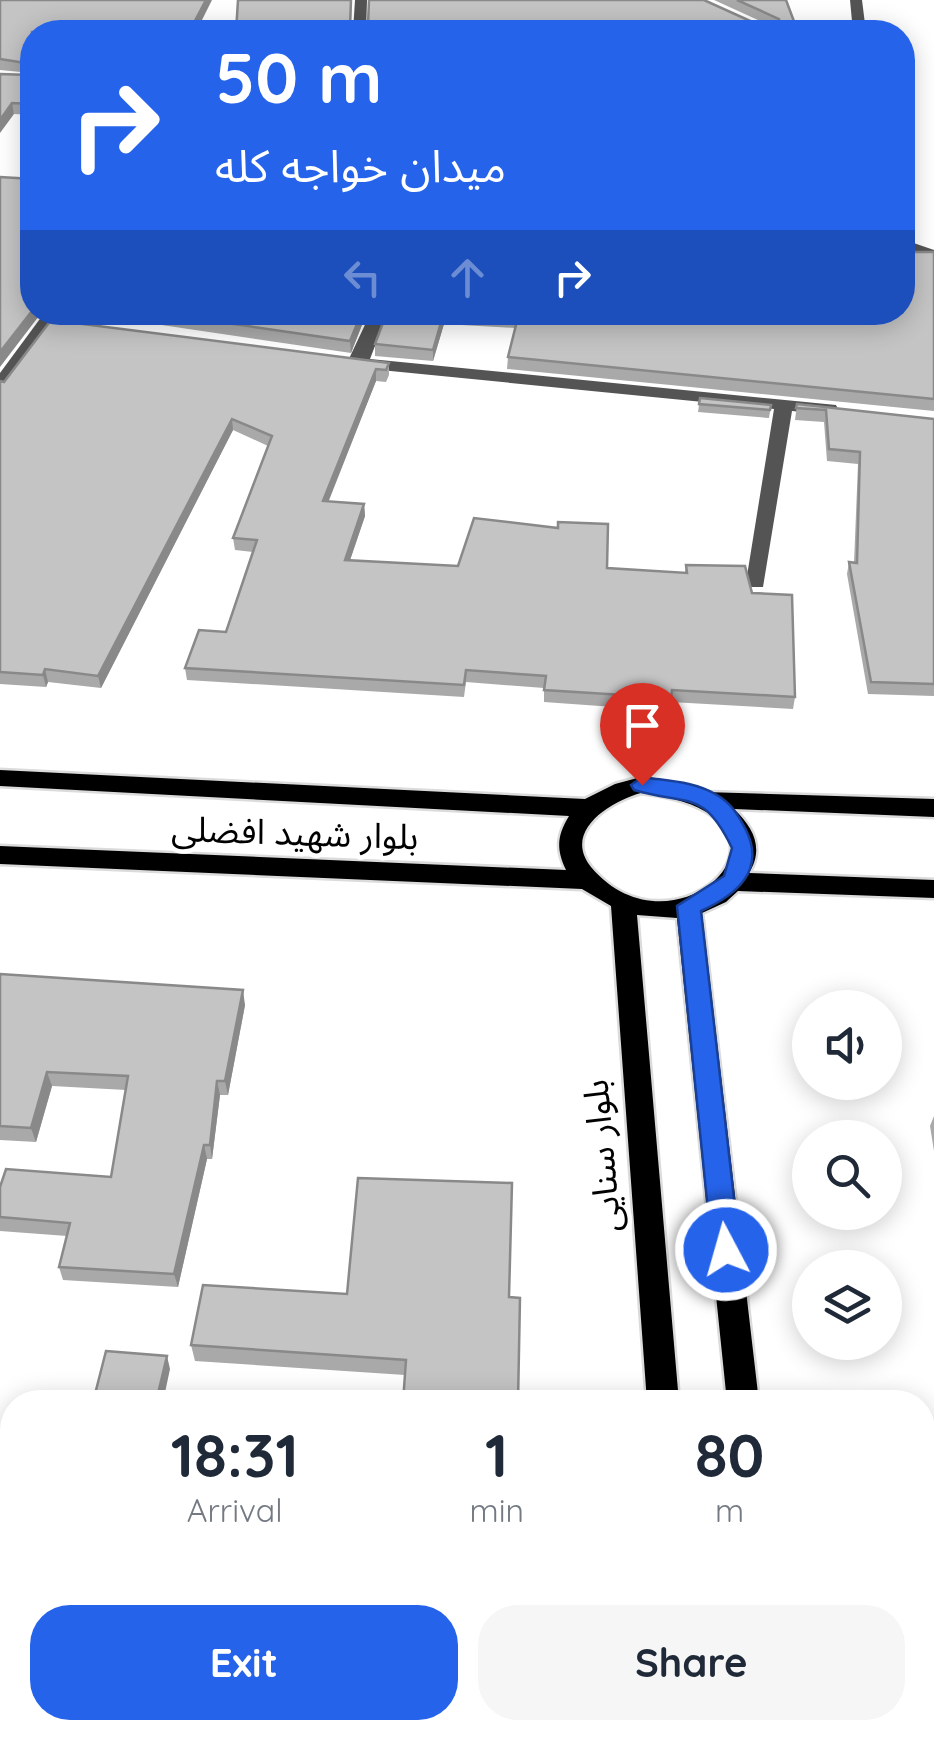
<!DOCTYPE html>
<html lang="en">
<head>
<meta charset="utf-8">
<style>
  :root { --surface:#fff; --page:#f6f6f7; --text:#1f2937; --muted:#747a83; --accent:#2563eb }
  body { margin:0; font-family:Quicksand,"Noto Sans Arabic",sans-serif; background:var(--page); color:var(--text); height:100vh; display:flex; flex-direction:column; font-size:38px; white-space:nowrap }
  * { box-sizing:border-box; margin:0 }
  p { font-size:32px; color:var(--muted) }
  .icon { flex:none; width:55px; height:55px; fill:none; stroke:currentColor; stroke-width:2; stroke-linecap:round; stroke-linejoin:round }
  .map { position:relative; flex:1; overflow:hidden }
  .details { position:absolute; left:0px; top:1390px; width:935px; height:350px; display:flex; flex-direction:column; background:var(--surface); border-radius:40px 40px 0 0; box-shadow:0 5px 25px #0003 }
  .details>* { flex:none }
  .banner { position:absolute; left:20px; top:20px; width:895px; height:305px; border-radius:40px; box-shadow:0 5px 25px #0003; background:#2563eb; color:#fff; overflow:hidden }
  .fabs { position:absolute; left:792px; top:990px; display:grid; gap:20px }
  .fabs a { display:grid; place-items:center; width:110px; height:110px; border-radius:50%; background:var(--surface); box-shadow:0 5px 25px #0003; font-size:50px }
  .pin { position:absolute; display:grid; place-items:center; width:85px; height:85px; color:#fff; margin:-102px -42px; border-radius:50% 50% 50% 0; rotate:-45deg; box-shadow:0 0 10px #0007 }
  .pin .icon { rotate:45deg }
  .me { position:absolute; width:110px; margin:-55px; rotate:354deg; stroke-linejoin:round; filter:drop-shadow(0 0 8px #0008) }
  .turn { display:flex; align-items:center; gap:35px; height:210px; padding:0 30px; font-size:45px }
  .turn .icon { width:130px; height:130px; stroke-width:2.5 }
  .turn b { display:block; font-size:70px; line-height:85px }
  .lanes { display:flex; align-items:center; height:95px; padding:0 30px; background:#0003; justify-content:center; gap:50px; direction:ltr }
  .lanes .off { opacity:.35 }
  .eta { display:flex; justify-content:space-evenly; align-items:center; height:170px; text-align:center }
  .eta b { font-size:60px; font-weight:700; line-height:70px }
  .button { display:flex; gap:20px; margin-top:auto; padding:20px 30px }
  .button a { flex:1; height:115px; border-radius:40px; background:var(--accent); color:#fff; font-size:40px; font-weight:700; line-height:115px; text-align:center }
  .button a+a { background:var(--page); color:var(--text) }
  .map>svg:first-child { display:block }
</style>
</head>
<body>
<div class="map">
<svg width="934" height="1740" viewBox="0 0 934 1740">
  <rect width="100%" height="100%" fill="#fff"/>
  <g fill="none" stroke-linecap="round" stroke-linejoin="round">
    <defs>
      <g id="major">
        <path d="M 0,770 L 585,799 L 615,784 L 641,777 L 705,792 L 934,799 L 934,817 L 734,809 C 754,828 764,849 749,873 L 934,880 L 934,898 L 738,891 L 726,902 L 702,913 L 759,1402 L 727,1402 L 677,918 L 637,915 L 679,1402 L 647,1402 L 611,906 L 582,889 L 0,864 L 0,846 L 566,870 C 556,849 557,836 569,816 L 0,786 ZM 641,793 C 830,816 676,968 591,867 C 562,831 611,801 641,793 Z"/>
        <path d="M 670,1728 L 706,1728 L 707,1740 L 669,1740 Z"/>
        <path d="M 751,1728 L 787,1728 L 789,1740 L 751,1740 Z"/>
      </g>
    </defs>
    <!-- major casing -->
    <use href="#major" stroke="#dbdbdb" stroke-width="5"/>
    <!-- minor -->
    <g fill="#545454" fill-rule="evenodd">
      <path d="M 355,0 L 367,0 L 366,32 L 353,32 Z"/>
      <path d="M 850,0 L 862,0 L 866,32 L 853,32 Z"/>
      <path d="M 902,239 L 934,250 L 934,260 L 902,253 Z"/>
      <path d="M 45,312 L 62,312 L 6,390 L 0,391 L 0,373 Z"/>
      <path d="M 371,312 L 388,312 L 370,359 L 836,405 L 838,409 L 829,415 L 792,411 L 763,587 L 749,587 L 746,582 L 774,409 L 350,367 L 347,363 Z"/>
      <rect x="922" y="1529" width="12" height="34"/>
      <path d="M 0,1591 L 12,1594 L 12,1629 L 0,1627 Z"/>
    </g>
    <!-- major -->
    <use href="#major" fill="#000" fill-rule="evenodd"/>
  </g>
  <!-- wall -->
  <g fill="#a9a9a9">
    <path d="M 0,0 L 32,32 L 32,115 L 14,114 L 0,74 L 30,75 L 31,73 L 0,70 Z"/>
    <path d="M 238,0 L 352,0 L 351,25 L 769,25 L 714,0 L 786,0 L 798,32 L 236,32 Z"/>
    <path d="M 911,252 L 934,252 L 934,411 L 507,369 L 508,357 L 515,328 L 444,324 L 433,361 L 375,356 L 375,344 L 387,312 Z"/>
    <path d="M 74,312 L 367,312 L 351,353 Z"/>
    <path d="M 389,363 L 389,375 L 386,382 L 376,381 L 328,501 L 364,504 L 365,516 L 350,560 L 458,566 L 607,568 L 685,573 L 686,565 L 752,593 L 795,697 L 793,709 L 671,702 L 670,711 L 544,702 L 544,688 L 466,682 L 464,697 L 187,680 L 185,668 L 226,632 L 253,552 L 235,550 L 233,538 L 268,446 L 233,430 L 101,688 L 48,682 L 46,687 L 0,684 L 0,381 Z"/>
    <path d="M 700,398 L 771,405 L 769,418 L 698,412 Z"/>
    <path d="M 797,404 L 934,419 L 934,696 L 868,694 L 847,574 L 849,562 L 854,563 L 858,464 L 827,461 L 824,422 L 795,420 Z"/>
    <path d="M 0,974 L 245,1005 L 228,1095 L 220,1095 L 212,1159 L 207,1159 L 178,1287 L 63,1280 L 59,1267 L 67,1236 L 0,1231 L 0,1187 L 111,1177 L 126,1090 L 52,1086 L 36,1142 L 0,1140 Z"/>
    <path d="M 934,1116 L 934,1151 L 930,1126 Z"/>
    <path d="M 512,1183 L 405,1375 L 195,1361 L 191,1345 L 347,1294 Z"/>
    <path d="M 922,1567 L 934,1567 L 934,1642 L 922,1641 Z"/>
  </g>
  <!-- shaded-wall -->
  <g fill="#898989">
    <path d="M 206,0 L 212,0 L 196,32 L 189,32 Z"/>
    <path d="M 12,103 L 14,114 L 0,133 L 0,120 Z"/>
    <path d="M 32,311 L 32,312 L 42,312 L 0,367 L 0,352 Z"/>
    <path d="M 362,312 L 367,312 L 351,353 L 350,341 Z"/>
    <path d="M 444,312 L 444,324 L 433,361 L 433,350 Z"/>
    <path d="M 376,369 L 376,381 L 324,513 L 323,501 Z"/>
    <path d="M 232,419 L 233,430 L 101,688 L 98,676 Z"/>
    <path d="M 364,504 L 365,516 L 346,572 L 345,560 Z"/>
    <path d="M 45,669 L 48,682 L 46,687 L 43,675 Z"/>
    <path d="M 243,990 L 245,1005 L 228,1095 L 225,1081 Z"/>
    <path d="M 47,1072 L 52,1086 L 36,1142 L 31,1128 Z"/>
    <path d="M 217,1081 L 220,1095 L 212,1159 L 210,1145 Z"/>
    <path d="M 204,1145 L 207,1159 L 178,1287 L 174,1274 Z"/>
    <path d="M 167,1356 L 170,1369 L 163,1402 L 156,1402 Z"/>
  </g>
  <!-- building -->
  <g fill="#c4c4c4" stroke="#898989" stroke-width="2.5">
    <path d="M 0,0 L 206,0 L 189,32 L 32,32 L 32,64 L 0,59 Z"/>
    <path d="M 238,0 L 351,0 L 350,25 L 368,25 L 369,0 L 704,0 L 759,25 L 780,24 L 779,19 L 737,0 L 786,0 L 798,32 L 236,32 Z"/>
    <path d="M 32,68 L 32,104 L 12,103 L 0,120 L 0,74 L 30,75 Z"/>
    <path d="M 0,177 L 32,179 L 32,311 L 0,352 Z"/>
    <path d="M 902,245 L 911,252 L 934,252 L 934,399 L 508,357 L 518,317 L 447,312 L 902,312 Z"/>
    <path d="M 151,312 L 362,312 L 350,341 Z"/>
    <path d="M 387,312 L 444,312 L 433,350 L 375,344 Z"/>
    <path d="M 51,320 L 389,363 L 386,370 L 376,369 L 323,501 L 364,504 L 345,560 L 458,566 L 474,518 L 558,528 L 558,522 L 608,524 L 607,568 L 687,573 L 686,565 L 745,566 L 752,593 L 792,595 L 795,697 L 672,690 L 671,698 L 544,690 L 546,676 L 466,670 L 464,685 L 185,668 L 199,630 L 226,632 L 257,540 L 233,538 L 272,436 L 232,419 L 98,676 L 45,669 L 43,675 L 0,672 L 0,381 L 4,382 Z"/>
    <path d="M 700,398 L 771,405 L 770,410 L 699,404 Z"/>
    <path d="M 797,404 L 934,419 L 934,684 L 871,682 L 849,562 L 857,563 L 860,452 L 829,449 L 826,410 L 796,408 Z"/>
    <path d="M 0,974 L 243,990 L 225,1081 L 217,1081 L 210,1145 L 204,1145 L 174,1274 L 59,1267 L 70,1223 L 0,1217 L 0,1187 L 6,1169 L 111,1177 L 128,1076 L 47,1072 L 31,1128 L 0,1126 Z"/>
    <path d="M 358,1178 L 512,1183 L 509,1297 L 520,1298 L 518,1402 L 403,1402 L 406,1360 L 191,1345 L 203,1285 L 347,1294 Z"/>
    <path d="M 106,1351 L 167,1356 L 156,1402 L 93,1402 Z"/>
    <rect x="922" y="1567" width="12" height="63"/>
  </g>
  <!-- route -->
  <path fill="#2563eb" stroke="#184099" stroke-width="2.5" d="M 642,777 C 667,781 694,781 717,795 C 732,804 738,815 746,830 C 766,871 736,895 701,911 L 740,1250 L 736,1258 L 726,1262 L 717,1258 L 712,1250 L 677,906 L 724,876 L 732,848 C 703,788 688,806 634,790 L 631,785 Z"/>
  <g text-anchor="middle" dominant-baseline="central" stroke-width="9" stroke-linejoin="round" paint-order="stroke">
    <!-- street labels -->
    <g font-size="35" fill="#000" stroke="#fff">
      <text transform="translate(295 832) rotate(2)">بلوار شهید افضلی</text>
      <text transform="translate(601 1156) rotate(-95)">بلوار سنایی</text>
    </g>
  </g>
</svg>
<div class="fabs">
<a><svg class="icon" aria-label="sound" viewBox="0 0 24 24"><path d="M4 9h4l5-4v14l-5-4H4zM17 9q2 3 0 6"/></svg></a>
<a><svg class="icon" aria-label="search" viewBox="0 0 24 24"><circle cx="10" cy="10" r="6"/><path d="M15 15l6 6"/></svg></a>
<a><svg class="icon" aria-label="layers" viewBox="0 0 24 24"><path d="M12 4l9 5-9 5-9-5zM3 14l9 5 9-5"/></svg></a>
</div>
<div class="pin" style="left:642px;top:785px;background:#d93025"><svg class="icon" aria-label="arrive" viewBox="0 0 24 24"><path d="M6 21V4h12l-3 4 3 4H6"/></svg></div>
<svg class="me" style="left:726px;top:1250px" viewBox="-20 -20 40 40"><circle r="17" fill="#2563eb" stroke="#fff" stroke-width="3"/><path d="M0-11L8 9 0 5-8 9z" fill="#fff"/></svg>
<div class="banner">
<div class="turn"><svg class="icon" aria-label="right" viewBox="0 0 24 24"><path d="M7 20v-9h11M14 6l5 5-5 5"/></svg><div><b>50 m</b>میدان خواجه کله</div></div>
<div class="lanes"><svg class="icon off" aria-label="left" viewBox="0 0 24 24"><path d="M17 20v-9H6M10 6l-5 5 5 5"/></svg><svg class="icon off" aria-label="ahead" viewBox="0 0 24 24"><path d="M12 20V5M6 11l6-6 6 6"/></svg><svg class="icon" aria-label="right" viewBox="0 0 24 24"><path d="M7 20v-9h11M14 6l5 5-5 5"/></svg></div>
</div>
<section class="details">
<div class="eta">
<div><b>18:31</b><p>Arrival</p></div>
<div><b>1</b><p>min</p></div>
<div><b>80</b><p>m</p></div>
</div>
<div class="button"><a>Exit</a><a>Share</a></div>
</section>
</div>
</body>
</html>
